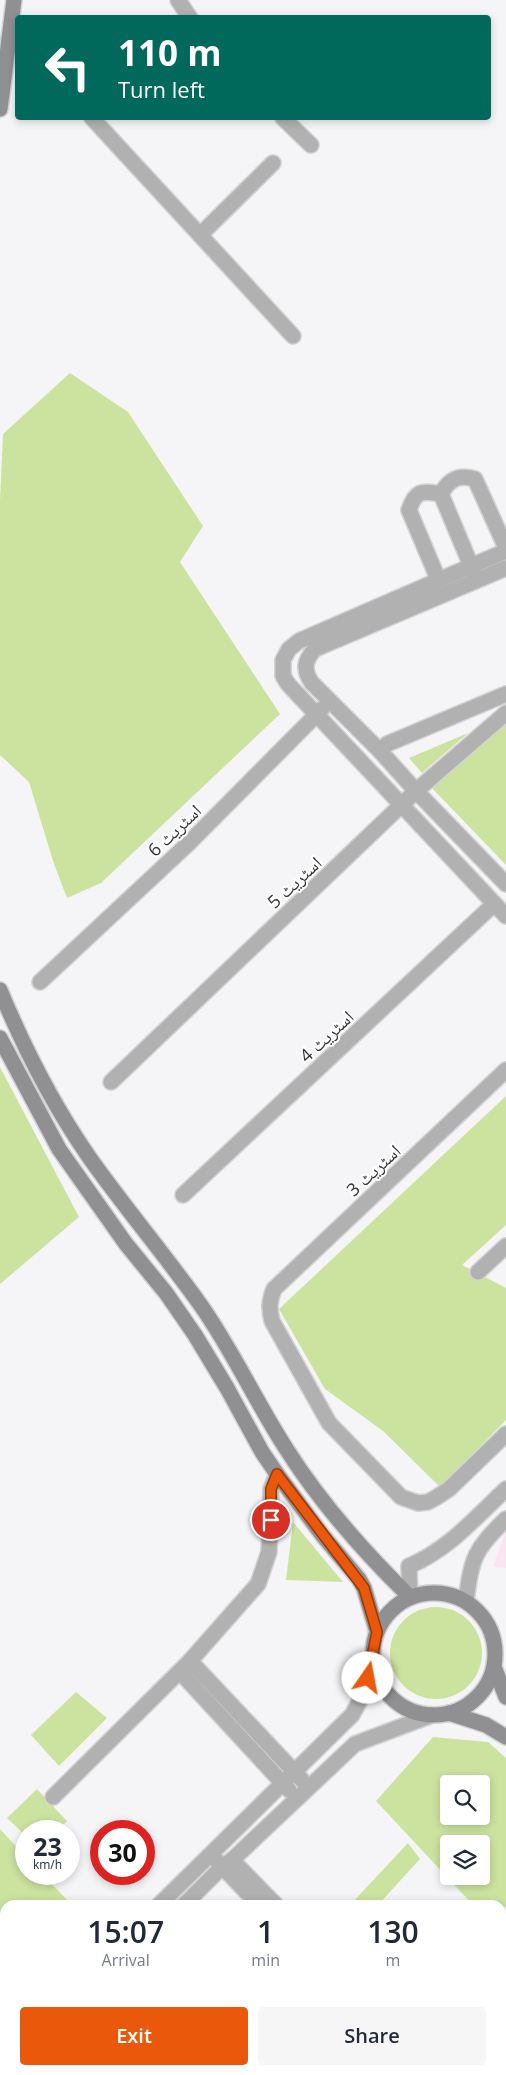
<!DOCTYPE html>
<html lang="en">
<head>
<meta charset="utf-8">
<style>
  :root { --surface:#fff; --page:#f6f6f7; --text:#1f2937; --muted:#747a83; --accent:#ea580c }
  body { margin:0; font-family:"Open Sans","Noto Naskh Arabic",sans-serif; background:var(--page); color:var(--text); height:100vh; display:flex; flex-direction:column; font-size:19px; white-space:nowrap }
  * { box-sizing:border-box; margin:0 }
  p { font-size:16px; color:var(--muted) }
  .icon { flex:none; width:28px; height:28px; fill:none; stroke:currentColor; stroke-width:2; stroke-linecap:round; stroke-linejoin:round }
  .map { position:relative; flex:1; overflow:hidden }
  .drawer { position:absolute; left:0px; top:1900px; width:506px; height:175px; display:flex; flex-direction:column; background:var(--surface); border-radius:15px 15px 0 0; box-shadow:0 2px 8px #0003 }
  .drawer>* { flex:none }
  .banner { position:absolute; left:15px; top:15px; width:476px; height:105px; border-radius:5px; box-shadow:0 2px 8px #0003; background:#00695c; color:#fff; overflow:hidden }
  .tools { position:absolute; left:440px; top:1775px; display:grid; gap:10px }
  .tools a { display:grid; place-items:center; width:50px; height:50px; border-radius:5px; background:var(--surface); box-shadow:0 2px 8px #0003; font-size:25px }
  .speed { position:absolute; left:15px; top:1820px; display:flex; gap:10px; font-size:25px; font-weight:700; text-align:center }
  .speed>* { display:grid; place-content:center; width:65px; height:65px; border-radius:50%; background:var(--surface); box-shadow:0 2px 8px #0003; line-height:1 }
  .speed small { font-size:12px; font-weight:400 }
  .speed .limit { border:8px solid #d22; background:#fff; color:#111 }
  .pin { position:absolute; display:grid; place-items:center; width:42px; height:42px; color:#fff; margin:-21px; border:2px solid #fff; border-radius:50%; box-shadow:0 1px 5px #0007 }
  .me { position:absolute; width:55px; margin:-28px; rotate:12deg; stroke-linejoin:round; filter:drop-shadow(0 0 4px #0008) }
  .turn { display:flex; align-items:center; gap:18px; height:105px; padding:0 20px; font-size:22px }
  .turn .icon { width:65px; height:65px; stroke-width:2.5 }
  .turn b { display:block; font-size:35px; line-height:42px }
  .eta { display:flex; justify-content:space-evenly; align-items:center; height:85px; text-align:center }
  .eta b { font-size:30px; font-weight:600; line-height:35px }
  .primary-button { display:flex; gap:10px; margin-top:auto; padding:10px 20px }
  .primary-button a { flex:1; height:58px; border-radius:5px; background:var(--accent); color:#fff; font-size:20px; font-weight:600; line-height:58px; text-align:center }
  .primary-button a+a { background:var(--page); color:var(--text) }
  .map>svg:first-child { display:block }
</style>
</head>
<body>
<div class="map">
<svg width="506" height="2075" viewBox="0 0 506 2075">
  <rect width="100%" height="100%" fill="#f5f5f8"/>
  <!-- commercial -->
  <path fill="#f9e4f3" d="M 506,1530 L 506,1568 L 493,1567 Z"/>
  <!-- green -->
  <g fill="#cce3a0" fill-rule="evenodd">
    <path d="M 70,373 L 128,412 L 203,526 L 180,562 L 280,714 L 101,883 L 67,898 L 54,864 L 29,782 L 0,755 L 0,500 L 3,434 Z"/>
    <path d="M 506,724 L 506,865 L 431,787 Z"/>
    <path d="M 468,733 L 422,773 L 409,758 Z"/>
    <path d="M 0,1067 L 79,1217 L 0,1284 Z"/>
    <path d="M 506,1096 L 506,1225 L 462,1265 L 506,1288 L 506,1420 L 440,1487 L 383,1431 L 325,1389 L 279,1309 Z"/>
    <path d="M 293,1522 L 343,1582 L 286,1580 Z"/>
    <circle cx="436" cy="1653" r="46"/>
    <path d="M 76,1692 L 107,1718 L 59,1766 L 31,1735 Z"/>
    <path d="M 433,1737 L 488,1742 L 506,1758 L 506,1906 L 501,1911 L 501,1905 L 473,1905 L 376,1801 ZM 449,1784 L 481,1784 L 481,1816 L 449,1816 ZM 449,1844 L 481,1844 L 481,1876 L 449,1876 Z"/>
    <path d="M 37,1789 L 67,1821 L 57,1831 L 26,1831 L 26,1836 L 7,1818 Z"/>
    <path d="M 0,1829 L 26,1857 L 26,1874 L 42,1874 L 72,1905 L 5,1905 L 5,1919 L 0,1912 Z"/>
    <path d="M 408,1843 L 420,1859 L 378,1905 L 350,1905 Z"/>
    <path d="M 501,1934 L 506,1941 L 506,2075 L 392,2075 L 397,2070 L 501,2070 Z"/>
    <path d="M 5,1980 L 5,2070 L 205,2070 L 210,2075 L 0,2075 L 0,1986 Z"/>
  </g>
  <!-- water -->
  <path fill="#44daec" d="M 501,1960 L 506,1964 L 506,1989 L 501,1993 Z"/>
  <g fill="none" stroke-linecap="round" stroke-linejoin="round">
    <defs>
      <g id="street">
        <path d="M 178,0 L 190,18"/>
        <path d="M 92,118 L 293,336"/>
        <path d="M 283,118 L 311,145"/>
        <path d="M 200,235 L 273,163"/>
        <path d="M 441,494 C 449,479 459,474 475,479 L 506,548"/>
        <path d="M 441,494 L 474,573"/>
        <path d="M 506,551 L 299,641 L 289,649 L 283,660 L 283,676 L 288,684 L 506,916"/>
        <path d="M 506,568 L 315,649 C 304,661 303,670 312,683 L 380,751 L 416,791 L 506,884"/>
        <path d="M 438,579 L 409,510 C 415,491 422,490 441,494"/>
        <path d="M 380,751 L 387,744 L 506,694"/>
        <path d="M 40,982 L 189,843 L 322,709"/>
        <path d="M 506,1070 L 274,1289 C 269,1301 269,1309 272,1321 L 329,1423 L 401,1497 L 418,1503 L 428,1502 L 437,1497 L 449,1489 L 506,1434"/>
        <path d="M 111,1082 L 416,791 L 506,713"/>
        <path d="M 183,1195 L 494,904"/>
        <path d="M 478,1272 L 506,1246"/>
        <path d="M 410,1597 L 409,1566 C 448,1550 476,1517 506,1489"/>
        <path d="M 466,1601 C 472,1557 474,1550 506,1519"/>
        <path d="M 190,1661 L 302,1780"/>
        <path d="M 180,1672 L 289,1790"/>
        <path d="M 53,1797 L 190,1661 L 258,1584 L 269,1552 L 271,1489 L 277,1474"/>
        <path d="M 215,1859 L 259,1905"/>
        <path d="M 232,1860 L 276,1905"/>
        <path d="M 159,1905 L 352,1715 L 363,1695 L 374,1662"/>
        <path d="M 184,1905 L 223,1866 L 232,1860 L 355,1744 L 432,1715"/>
      </g>
      <g id="secondary">
        <path d="M 0,109 L 14,0"/>
        <path d="M 0,990 C 24,1048 53,1105 89,1157 C 125,1208 166,1256 202,1307 C 234,1353 257,1404 287,1450 C 322,1505 364,1552 410,1597"/>
        <path d="M 0,1038 L 59,1149 L 126,1244 L 166,1293 L 195,1335 L 227,1388 L 262,1452 L 277,1474 L 323,1536 L 359,1579 L 364,1588 L 377,1632"/>
        <circle cx="434" cy="1654" r="61"/>
        <path d="M 494,1667 L 506,1697"/>
        <path d="M 449,1713 L 486,1725 L 506,1737"/>
      </g>
    </defs>
    <!-- street casing -->
    <use href="#street" stroke="#d2d2d4" stroke-width="18"/>
    <!-- secondary casing -->
    <use href="#secondary" stroke="#d2d2d4" stroke-width="18"/>
    <!-- street -->
    <use href="#street" stroke="#b1b1b2" stroke-width="15"/>
    <!-- secondary -->
    <use href="#secondary" stroke="#909092" stroke-width="15"/>
  </g>
  <g fill="none" stroke-linecap="round" stroke-linejoin="round">
    <defs>
      <path id="route" d="M 271,1520 L 271,1489 L 277,1474 L 364,1588 L 377,1632 L 373,1652 L 374,1662 L 368,1678"/>
    </defs>
    <!-- route casing -->
    <use href="#route" stroke="#983908" stroke-width="12"/>
    <!-- route -->
    <use href="#route" stroke="#ea580c" stroke-width="9"/>
  </g>
  <g text-anchor="middle" dominant-baseline="central" stroke-width="4" stroke-linejoin="round" paint-order="stroke">
    <!-- street labels -->
    <g font-size="18" fill="#313132" stroke="#fff">
      <text transform="translate(174 830) rotate(-44)">اسٹریٹ 6</text>
      <text transform="translate(294 882) rotate(-43)">اسٹریٹ 5</text>
      <text transform="translate(326 1036) rotate(-43)">اسٹریٹ 4</text>
      <text transform="translate(373 1170) rotate(-43)">اسٹریٹ 3</text>
    </g>
  </g>
</svg>
<div class="tools">
<a><svg class="icon" aria-label="search" viewBox="0 0 24 24"><circle cx="10" cy="10" r="6"/><path d="M15 15l6 6"/></svg></a>
<a><svg class="icon" aria-label="layers" viewBox="0 0 24 24"><path d="M12 4l9 5-9 5-9-5zM3 14l9 5 9-5"/></svg></a>
</div>
<div class="speed"><div>23<small>km/h</small></div><div class="limit">30</div></div>
<div class="pin" style="left:271px;top:1520px;background:#d93025"><svg class="icon" aria-label="arrive" viewBox="0 0 24 24"><path d="M6 21V4h12l-3 4 3 4H6"/></svg></div>
<svg class="me" style="left:368px;top:1678px" viewBox="-20 -20 40 40"><circle r="19" fill="#fff"/><path d="M0-13L10 11 0 6-10 11z" fill="#ea580c"/></svg>
<div class="banner">
<div class="turn"><svg class="icon" aria-label="left" viewBox="0 0 24 24"><path d="M17 20v-9H6M10 6l-5 5 5 5"/></svg><div><b>110 m</b>Turn left</div></div>
</div>
<section class="drawer">
<div class="eta">
<div><b>15:07</b><p>Arrival</p></div>
<div><b>1</b><p>min</p></div>
<div><b>130</b><p>m</p></div>
</div>
<div class="primary-button"><a>Exit</a><a>Share</a></div>
</section>
</div>
</body>
</html>
